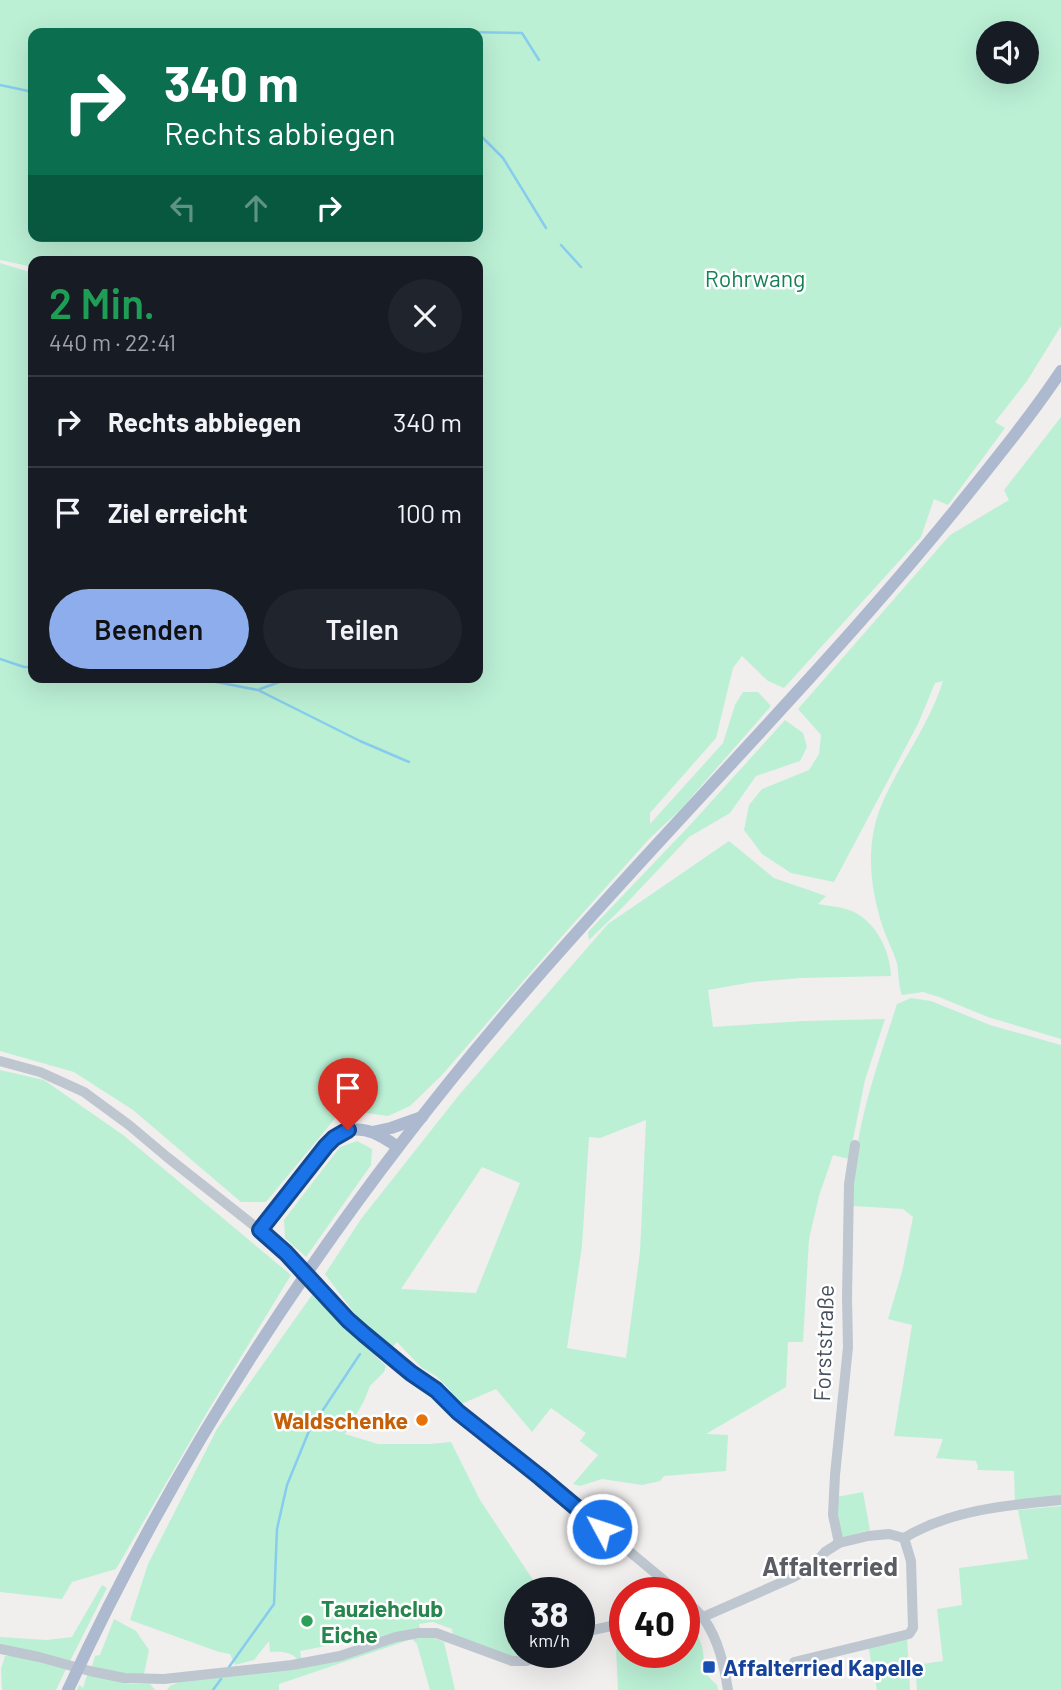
<!DOCTYPE html>
<html lang="de">
<head>
<meta charset="utf-8">
<style>
  :root { --surface:#171b24; --page:#20242c; --text:#f1f3f6; --muted:#9ea1a6; --line:#363941; --accent:#8eaded }
  body { margin:0; font-family:Barlow,sans-serif; background:var(--page); color:var(--text); height:100vh; display:flex; flex-direction:column; font-size:26px; white-space:nowrap }
  * { box-sizing:border-box; margin:0 }
  p { font-size:23px; color:var(--muted) }
  .icon { flex:none; width:38px; height:38px; fill:none; stroke:currentColor; stroke-width:2; stroke-linecap:round; stroke-linejoin:round }
  .map { position:relative; flex:1; overflow:hidden }
  .details { position:absolute; left:28px; top:256px; width:455px; height:427px; display:flex; flex-direction:column; background:var(--surface); border-radius:14px; box-shadow:0 7px 28px #0002 }
  .details>* { flex:none }
  .banner { position:absolute; left:28px; top:28px; width:455px; height:214px; border-radius:14px; box-shadow:0 7px 28px #0002; background:#0b6e4f; color:#fff; overflow:hidden }
  .tools { position:absolute; left:976px; top:21px; display:grid; gap:14px }
  .tools a { display:grid; place-items:center; width:63px; height:63px; border-radius:50%; background:var(--surface); box-shadow:0 7px 28px #0002; font-size:35px }
  .speed { position:absolute; left:504px; top:1577px; display:flex; gap:14px; font-size:35px; font-weight:700; text-align:center }
  .speed>* { display:grid; place-content:center; width:91px; height:91px; border-radius:50%; background:var(--surface); box-shadow:0 7px 28px #0002; line-height:1 }
  .speed small { font-size:18px; font-weight:400 }
  .speed .limit { border:10px solid #d22; background:#fff; color:#111 }
  .pin { position:absolute; display:grid; place-items:center; width:60px; height:60px; color:#fff; margin:-72px -30px; border-radius:50% 50% 50% 0; rotate:-45deg; box-shadow:0 0 7px #0007 }
  .pin .icon { rotate:45deg }
  .me { position:absolute; width:77px; margin:-38px; rotate:310deg; stroke-linejoin:round; filter:drop-shadow(0 0 5px #0008) }
  .turn { display:flex; align-items:center; gap:24px; height:147px; padding:0 21px; font-size:32px }
  .turn .icon { width:91px; height:91px; stroke-width:2.5 }
  .turn b { display:block; font-size:49px; line-height:60px }
  .lanes { display:flex; align-items:center; height:66px; padding:0 21px; background:#0003; justify-content:center; gap:35px; direction:ltr }
  .lanes .off { opacity:.35 }
  .round { display:grid; place-items:center; flex:none; width:74px; height:74px; border-radius:37px; background:var(--page) }
  .head { display:flex; align-items:center; justify-content:space-between; height:119px; padding:0 21px }
  h1 { font-size:42px; font-weight:600; line-height:52px; color:#1e9e55 }
  .action { display:flex; gap:14px; margin-top:auto; padding:14px 21px }
  .action a { flex:1; height:80px; border-radius:42px; background:var(--accent); color:#111; font-size:28px; font-weight:600; line-height:80px; text-align:center }
  .action a+a { background:var(--page); color:var(--text) }
  ul { padding:0; list-style:none }
  li { display:flex; align-items:center; gap:21px; height:91px; padding:0 21px; border-top:2px solid var(--line) }
  li div { flex:1 }
  li b { display:block; font-size:26px }
  li em { font-style:normal }
  .map>svg:first-child { display:block }
</style>
</head>
<body>
<div class="map">
<svg width="1061" height="1690" viewBox="0 0 1061 1690">
  <rect width="100%" height="100%" fill="#f1eeee"/>
  <!-- green -->
  <g fill="#bbf0d5" fill-rule="evenodd">
    <path d="M 0,0 L 1061,0 L 1061,326 L 1027,381 L 995,422 L 1005,428 L 948,505 L 934,499 L 921,537 L 784,688 L 768,681 L 742,656 L 733,668 L 716,738 L 650,813 L 650,824 L 723,743 L 735,705 L 743,692 L 758,692 L 771,706 L 681,809 L 650,838 L 564,934 L 442,1075 L 410,1106 L 388,1116 L 360,1112 L 337,1116 L 266,1202 L 241,1202 L 133,1110 L 74,1072 L 0,1051 L 0,263 L 33,273 L 33,677 L 478,677 L 478,261 L 33,261 L 33,267 L 0,260 ZM 33,33 L 478,33 L 478,236 L 33,236 ZM 989,33 L 1027,33 L 1027,72 L 989,72 Z"/>
    <path d="M 1061,417 L 1061,1039 L 988,1017 L 939,997 L 923,992 L 902,995 C 898,985 899,974 897,963 C 893,951 887,939 883,928 C 870,888 865,846 881,806 C 899,763 929,726 943,681 L 935,683 L 918,724 L 834,882 L 791,873 L 762,854 L 744,830 L 749,805 L 762,789 L 809,770 L 819,754 L 821,735 L 798,709 L 950,535 L 1009,500 L 1004,490 Z"/>
    <path d="M 785,720 L 803,733 L 807,747 L 800,761 L 756,776 L 730,813 L 689,837 L 621,909 L 589,940 L 588,932 L 691,824 Z"/>
    <path d="M 729,841 L 774,878 L 826,896 L 818,904 C 829,906 842,907 852,911 C 876,922 890,950 891,976 L 800,978 L 753,982 L 708,990 L 713,1027 L 803,1021 L 885,1019 L 865,1080 L 849,1159 L 833,1155 L 819,1196 L 809,1239 L 803,1342 L 788,1342 L 786,1387 L 706,1434 L 728,1435 L 726,1471 L 664,1476 L 660,1481 L 642,1485 L 602,1479 L 580,1486 L 573,1484 L 598,1455 L 580,1441 L 586,1433 L 551,1408 L 532,1432 L 496,1389 L 459,1405 L 450,1390 L 436,1376 L 422,1368 L 397,1342 L 389,1351 L 361,1322 L 325,1274 L 361,1219 L 459,1095 L 608,924 ZM 646,1120 L 640,1252 L 626,1358 L 567,1348 L 582,1246 L 589,1137 L 600,1138 ZM 482,1167 L 520,1183 L 476,1293 L 401,1289 Z"/>
    <path d="M 911,998 L 931,1001 L 990,1025 L 1061,1045 L 1061,1497 L 1015,1503 L 1014,1471 L 977,1470 L 978,1467 L 976,1461 L 936,1458 L 943,1439 L 894,1436 L 912,1325 L 888,1319 L 902,1272 L 913,1217 L 903,1209 L 853,1206 C 851,1136 876,1070 897,1004 Z"/>
    <path d="M 0,1070 L 44,1080 L 123,1135 L 291,1275 L 209,1409 L 116,1569 L 72,1582 L 62,1599 L 0,1592 Z"/>
    <path d="M 357,1141 L 372,1149 L 371,1165 L 306,1257 L 285,1238 L 284,1220 L 340,1147 Z"/>
    <path d="M 312,1295 L 386,1366 L 384,1372 L 370,1386 L 364,1401 L 345,1434 L 378,1444 L 430,1444 L 451,1442 L 480,1500 L 541,1592 L 520,1592 L 519,1630 L 521,1658 L 509,1657 L 453,1635 L 452,1629 L 433,1622 L 419,1624 L 420,1629 L 360,1646 L 357,1637 L 352,1638 L 348,1627 L 332,1632 L 336,1644 L 300,1651 L 302,1663 L 300,1663 C 294,1652 283,1651 270,1652 L 269,1641 L 254,1660 L 235,1665 L 230,1654 L 219,1652 L 130,1620 L 148,1564 L 217,1429 Z"/>
    <path d="M 863,1492 L 870,1530 L 841,1538 L 836,1497 Z"/>
    <path d="M 1061,1506 L 1061,1690 L 917,1690 L 915,1665 L 943,1661 L 937,1609 L 962,1605 L 959,1568 L 1028,1559 L 1018,1510 Z"/>
    <path d="M 102,1585 L 107,1588 L 70,1661 L 0,1645 L 0,1637 L 47,1640 L 72,1637 Z"/>
    <path d="M 114,1619 L 136,1631 L 149,1650 L 144,1674 L 123,1674 L 92,1666 L 95,1656 L 100,1655 Z"/>
    <path d="M 689,1624 L 692,1624 C 696,1632 700,1639 702,1647 C 706,1664 701,1672 717,1685 L 718,1690 L 618,1690 L 616,1649 L 625,1646 L 625,1652 L 636,1652 L 640,1657 L 675,1659 L 676,1652 L 684,1652 L 684,1625 Z"/>
    <path d="M 408,1637 L 412,1639 L 431,1637 L 444,1642 L 455,1690 L 430,1690 L 417,1644 L 412,1639 L 279,1684 L 279,1690 L 167,1690 L 170,1686 L 186,1679 L 278,1670 Z"/>
    <path d="M 907,1637 L 910,1690 L 877,1690 L 868,1646 Z"/>
    <path d="M 5,1656 L 17,1656 L 66,1669 L 56,1690 L 2,1690 L 1,1669 Z"/>
    <path d="M 87,1675 L 131,1684 L 150,1684 L 155,1690 L 77,1690 L 79,1685 L 83,1688 Z"/>
  </g>
  <g fill="none" stroke-linecap="round" stroke-linejoin="round">
    <!-- stream -->
    <g stroke="#87cced" stroke-width="2.5">
      <path d="M 450,33 L 460,32 L 522,33 L 539,60"/>
      <path d="M 0,85 L 33,92"/>
      <path d="M 478,133 L 503,158 L 546,228"/>
      <path d="M 561,245 L 581,267"/>
      <path d="M 0,659 L 24,667 L 33,667"/>
      <path d="M 109,677 L 117,681 L 211,681 L 258,690 L 360,741 L 409,762"/>
      <path d="M 260,689 L 293,677"/>
      <path d="M 229,1667 L 274,1604 L 277,1529 L 287,1485 L 309,1431 L 360,1354"/>
      <path d="M 213,1690 L 221,1679"/>
    </g>
    <!-- minor -->
    <g stroke="#bec6d0" stroke-width="10">
      <path d="M 0,1061 L 40,1072 L 84,1092 L 129,1125 L 167,1157 L 271,1239 L 364,1334 L 411,1373 L 436,1390 L 458,1412 L 540,1477 L 678,1592"/>
      <path d="M 904,1538 C 950,1510 1008,1505 1061,1500"/>
      <path d="M 839,1543 L 833,1515 L 835,1475 L 848,1347 L 847,1298 L 849,1184 L 855,1145"/>
      <path d="M 684,1599 C 691,1605 699,1612 704,1619 C 719,1641 724,1665 728,1690"/>
      <path d="M 703,1617 L 794,1577 L 812,1567 L 825,1552 L 839,1543 L 868,1536 L 889,1534 L 904,1538"/>
      <path d="M 579,1633 L 625,1623"/>
      <path d="M 0,1649 L 39,1657 L 90,1671 L 124,1678 L 164,1679 L 292,1665 L 340,1656 L 396,1637 L 419,1633 L 436,1633 L 512,1661 L 526,1661 L 539,1657 L 547,1652"/>
      <path d="M 794,1662 L 909,1634 L 913,1628 L 911,1561 L 904,1538"/>
    </g>
    <!-- major -->
    <g stroke="#adb9ce" stroke-width="12">
      <path d="M 372,1132 L 391,1128 L 422,1117"/>
      <path d="M 260,1230 C 276,1209 326,1137 347,1131 C 366,1125 383,1137 398,1147"/>
      <path d="M 68,1690 C 187,1433 347,1196 533,982 C 671,823 822,674 955,510 C 991,465 1028,420 1061,371"/>
    </g>
  </g>
  <g fill="none" stroke-linecap="round" stroke-linejoin="round">
    <defs>
      <path id="route" d="M 348,1130 L 334,1138 L 326,1146 L 260,1230 L 286,1253 L 348,1320 L 364,1334 L 411,1373 L 436,1390 L 458,1412 L 540,1477 L 602,1529"/>
    </defs>
    <!-- route casing -->
    <use href="#route" stroke="#114b97" stroke-width="18"/>
    <!-- route -->
    <use href="#route" stroke="#1a73e8" stroke-width="12"/>
  </g>
  <!-- markers -->
  <circle fill="#e8710a" stroke="#fff" stroke-width="2.5" cx="422" cy="1420" r="7"/>
  <circle fill="#2e9e5b" stroke="#fff" stroke-width="2.5" cx="307" cy="1621" r="7"/>
  <rect fill="#1a4fb4" stroke="#fff" stroke-width="2.5" x="702" y="1660" width="14" height="14" rx="3.5"/>
  <g text-anchor="middle" dominant-baseline="central" stroke-width="5" stroke-linejoin="round" paint-order="stroke">
    <!-- park labels -->
    <g font-size="23" fill="#157f56" stroke="#fff">
      <text x="755" y="278">Rohrwang</text>
    </g>
    <!-- street labels -->
    <g font-size="23" fill="#464f5c" stroke="#fff">
      <text transform="translate(823 1343) rotate(-88)">Forststraße</text>
    </g>
    <!-- food labels -->
    <g font-size="23" font-weight="bold" fill="#c56008" stroke="#fff" text-anchor="end">
      <text x="408" y="1420">Waldschenke</text>
    </g>
    <!-- leisure labels -->
    <g font-size="23" font-weight="bold" fill="#27864d" stroke="#fff" text-anchor="start">
      <text x="321" y="1608">Tauziehclub<tspan x="321" dy="26">Eiche</tspan></text>
    </g>
    <!-- transit labels -->
    <g font-size="23" font-weight="bold" fill="#164399" stroke="#fff" text-anchor="start">
      <text x="723" y="1667">Affalterried Kapelle</text>
    </g>
    <!-- quarter labels -->
    <g font-size="26" font-weight="bold" fill="#5a5d63" stroke="#fff">
      <text x="830" y="1565">Affalterried</text>
    </g>
  </g>
</svg>
<div class="tools">
<a><svg class="icon" aria-label="sound" viewBox="0 0 24 24"><path d="M4 9h4l5-4v14l-5-4H4zM17 9q2 3 0 6"/></svg></a>
</div>
<div class="speed"><div>38<small>km/h</small></div><div class="limit">40</div></div>
<div class="pin" style="left:348px;top:1130px;background:#d93025"><svg class="icon" aria-label="arrive" viewBox="0 0 24 24"><path d="M6 21V4h12l-3 4 3 4H6"/></svg></div>
<svg class="me" style="left:602px;top:1529px" viewBox="-20 -20 40 40"><circle r="17" fill="#1a73e8" stroke="#fff" stroke-width="3"/><path d="M0-11L8 9 0 5-8 9z" fill="#fff"/></svg>
<div class="banner">
<div class="turn"><svg class="icon" aria-label="right" viewBox="0 0 24 24"><path d="M7 20v-9h11M14 6l5 5-5 5"/></svg><div><b>340 m</b>Rechts abbiegen</div></div>
<div class="lanes"><svg class="icon off" aria-label="left" viewBox="0 0 24 24"><path d="M17 20v-9H6M10 6l-5 5 5 5"/></svg><svg class="icon off" aria-label="ahead" viewBox="0 0 24 24"><path d="M12 20V5M6 11l6-6 6 6"/></svg><svg class="icon" aria-label="right" viewBox="0 0 24 24"><path d="M7 20v-9h11M14 6l5 5-5 5"/></svg></div>
</div>
<section class="details">
<div class="head"><div><h1>2 Min.</h1><p>440 m · 22:41</p></div><a class="round"><svg class="icon" aria-label="close" viewBox="0 0 24 24"><path d="M6 6l12 12M18 6L6 18"/></svg></a></div>
<ul>
<li><svg class="icon" aria-label="right" viewBox="0 0 24 24"><path d="M7 20v-9h11M14 6l5 5-5 5"/></svg><div><b>Rechts abbiegen</b></div><em>340 m</em></li>
<li><svg class="icon" aria-label="arrive" viewBox="0 0 24 24"><path d="M6 21V4h12l-3 4 3 4H6"/></svg><div><b>Ziel erreicht</b></div><em>100 m</em></li>
</ul>
<div class="action"><a>Beenden</a><a>Teilen</a></div>
</section>
</div>
</body>
</html>
